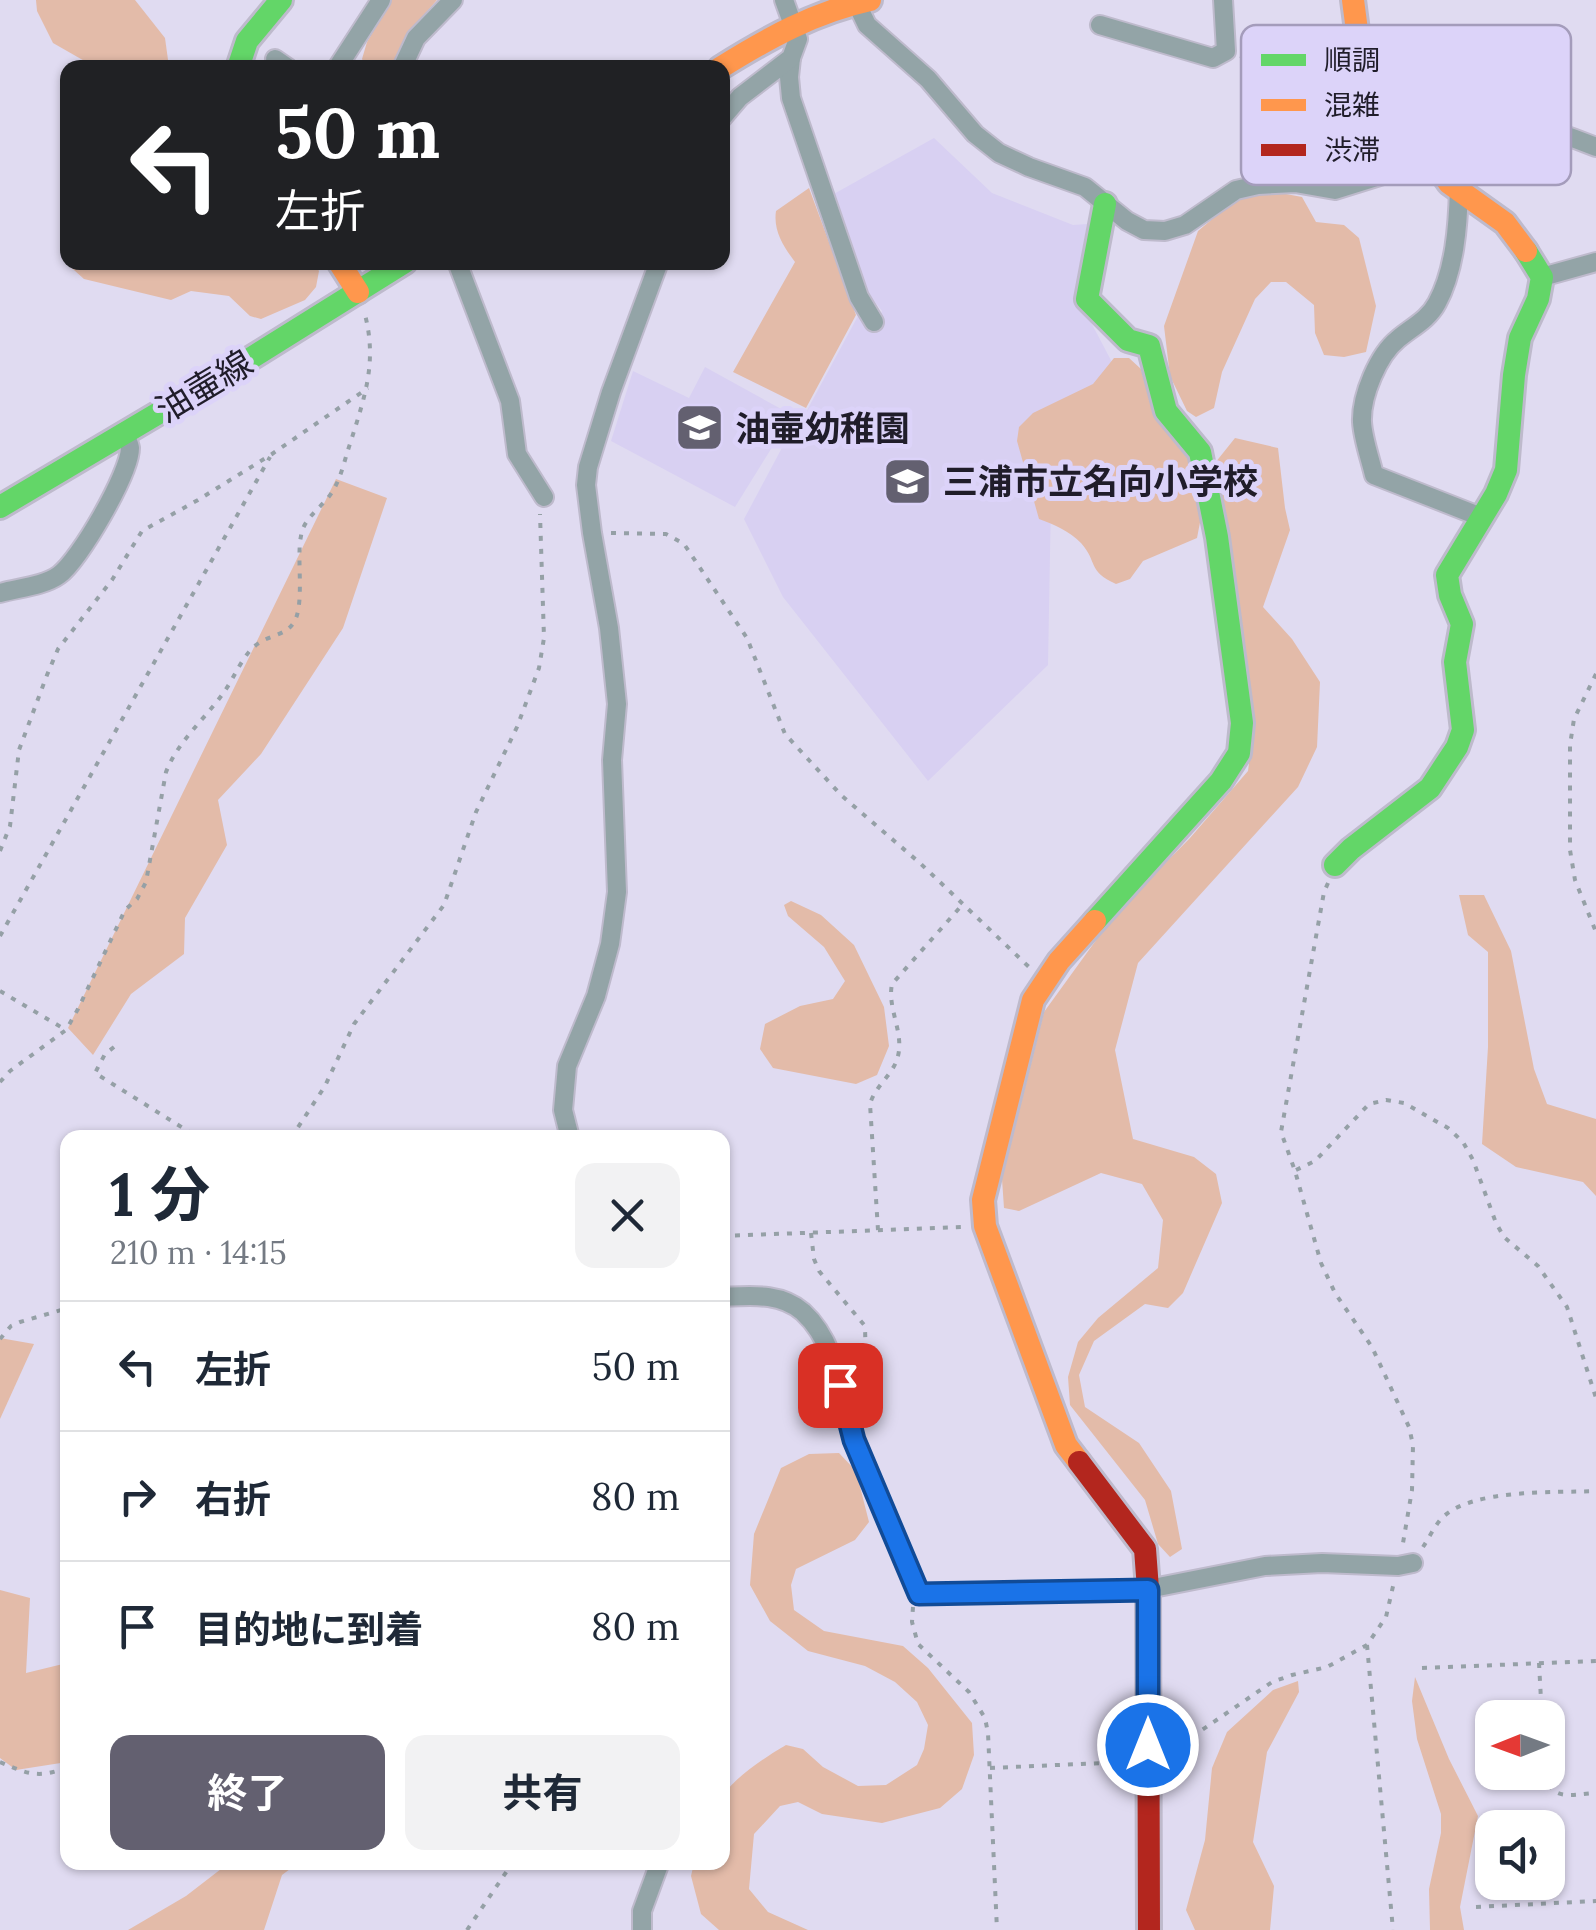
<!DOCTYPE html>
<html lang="ja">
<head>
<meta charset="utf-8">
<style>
  :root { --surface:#fff; --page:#f2f2f3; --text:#1f2937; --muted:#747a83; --line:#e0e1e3; --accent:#636070 }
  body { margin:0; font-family:Lora,"Noto Sans JP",serif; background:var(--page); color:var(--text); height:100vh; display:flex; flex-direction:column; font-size:38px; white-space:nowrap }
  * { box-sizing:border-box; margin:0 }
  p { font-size:32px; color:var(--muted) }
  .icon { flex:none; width:55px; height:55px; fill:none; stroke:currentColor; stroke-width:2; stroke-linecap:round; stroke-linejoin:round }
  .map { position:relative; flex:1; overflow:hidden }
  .side { position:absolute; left:60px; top:1130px; width:670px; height:740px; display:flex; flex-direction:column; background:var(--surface); border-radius:20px; box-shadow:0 2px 8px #0004 }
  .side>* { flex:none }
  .banner { position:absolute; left:60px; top:60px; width:670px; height:210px; border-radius:20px; box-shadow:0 2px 8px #0004; background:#202124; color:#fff; overflow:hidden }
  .needle { width:65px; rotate:269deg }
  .tools { position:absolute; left:1475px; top:1700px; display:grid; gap:20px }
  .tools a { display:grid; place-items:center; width:90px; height:90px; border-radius:20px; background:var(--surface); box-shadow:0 2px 8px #0004; font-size:50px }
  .pin { position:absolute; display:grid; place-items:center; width:85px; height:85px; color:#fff; margin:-42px; border-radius:20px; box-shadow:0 5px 15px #0006 }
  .me { position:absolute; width:110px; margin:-55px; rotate:0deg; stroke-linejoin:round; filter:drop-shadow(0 0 8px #0008) }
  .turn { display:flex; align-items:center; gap:35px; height:210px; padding:0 50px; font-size:45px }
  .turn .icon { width:130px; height:130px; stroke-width:2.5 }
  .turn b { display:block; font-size:70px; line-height:85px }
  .round { display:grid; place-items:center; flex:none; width:105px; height:105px; border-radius:20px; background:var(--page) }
  .overview { display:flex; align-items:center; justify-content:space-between; height:170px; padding:0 50px }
  h1 { font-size:60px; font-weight:700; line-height:75px }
  .primary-button { display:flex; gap:20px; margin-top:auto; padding:20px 50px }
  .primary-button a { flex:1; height:115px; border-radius:20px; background:var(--accent); color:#fff; font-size:40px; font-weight:700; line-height:115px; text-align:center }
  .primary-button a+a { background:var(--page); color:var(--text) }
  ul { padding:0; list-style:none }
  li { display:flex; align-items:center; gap:30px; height:130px; padding:0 50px; border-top:2px solid var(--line) }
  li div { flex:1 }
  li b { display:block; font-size:38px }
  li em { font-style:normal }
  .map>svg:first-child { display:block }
</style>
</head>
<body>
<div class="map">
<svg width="1596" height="1930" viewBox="0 0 1596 1930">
  <rect width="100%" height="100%" fill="#e0dbf1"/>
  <!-- built -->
  <g fill="#d8d0f2">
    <path d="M 934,138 L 992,193 L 1073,225 L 1087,224 L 1075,292 L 1114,366 L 1052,444 L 1048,665 L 928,781 L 783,597 L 744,519 L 801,412 L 805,414 L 858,316 L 873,332 L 882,311 L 860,283 L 832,195 Z"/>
    <path d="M 705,367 L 792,415 L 735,507 L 611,441 L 633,371 L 689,398 Z"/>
  </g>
  <!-- green -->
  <g fill="#e3bba9">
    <path d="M 36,0 L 135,0 L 165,38 L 169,67 L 95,67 L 53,43 L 37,11 Z"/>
    <path d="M 392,0 L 437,0 L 408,33 L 391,67 L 366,67 L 362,59 L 367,42 Z"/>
    <path d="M 67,169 L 68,262 L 314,263 L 319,271 L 316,287 L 305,300 L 261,319 L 250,316 L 229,296 L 191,291 L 171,300 L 84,279 L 65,262 L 66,218 L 62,182 Z"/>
    <path d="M 809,188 L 856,315 L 806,408 L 733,372 L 795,262 C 784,247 773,231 776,211 Z"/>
    <path d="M 1265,190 L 1302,197 L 1316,222 L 1344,225 L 1359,238 L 1376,306 L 1366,352 L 1344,357 L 1324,355 L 1315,333 L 1314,305 L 1286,282 L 1271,282 L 1255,299 L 1222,372 L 1214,408 L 1196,417 L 1187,411 L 1170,376 L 1164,326 L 1198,231 L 1235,200 Z"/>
    <path d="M 1114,358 L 1129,358 L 1141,369 L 1154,416 L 1193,465 L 1202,512 L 1197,538 L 1143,561 L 1130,579 L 1116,584 C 1087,571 1098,562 1081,543 C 1069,531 1055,525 1039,519 L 1017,441 L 1019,427 L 1033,413 L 1093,384 Z"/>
    <path d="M 1235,438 L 1278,448 L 1285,508 L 1290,530 L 1263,607 L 1292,639 L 1320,682 L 1317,747 L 1298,787 L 1138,963 L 1115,1050 L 1133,1139 L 1194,1157 L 1216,1174 L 1222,1203 L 1183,1293 L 1168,1308 L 1145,1304 L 1094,1341 L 1079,1375 L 1085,1407 L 1139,1443 L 1171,1491 L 1182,1549 L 1170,1557 L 1158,1544 L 1145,1500 L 1070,1405 L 1068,1377 L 1078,1342 L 1098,1318 L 1158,1268 L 1163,1220 L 1142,1184 L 1101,1173 L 1019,1211 L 1004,1208 L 1002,1179 L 1044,1012 L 1115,914 L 1190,838 L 1248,771 L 1254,725 L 1239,638 L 1215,463 Z"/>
    <path d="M 336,479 L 387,498 L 343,628 L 261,754 L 218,800 L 227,845 L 185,918 L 184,954 L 131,994 L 93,1055 L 68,1028 Z"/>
    <path d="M 1459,895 L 1484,895 L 1511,951 L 1534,1069 L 1547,1104 L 1596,1119 L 1596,1196 L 1583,1182 L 1516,1167 L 1482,1144 L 1488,1047 L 1488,952 L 1468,935 Z"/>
    <path d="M 791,901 L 821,915 L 854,945 L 884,1007 L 889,1046 L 877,1075 L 856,1084 L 773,1068 L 760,1049 L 765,1024 L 800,1006 L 833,999 L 845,981 L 824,947 L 788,916 L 784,905 Z"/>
    <path d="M 0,1338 L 34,1344 L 0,1419 Z"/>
    <path d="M 839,1453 L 856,1471 L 869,1522 L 855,1540 L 796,1569 L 791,1585 L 794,1610 L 824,1631 L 903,1646 L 928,1668 L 972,1723 L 974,1755 L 962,1789 L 940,1808 L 882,1823 L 822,1814 L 798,1802 L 780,1806 L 754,1834 L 749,1889 L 768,1912 L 808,1930 L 719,1930 L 701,1914 L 691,1876 L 694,1863 L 722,1862 C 722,1849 719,1807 723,1797 C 731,1779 769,1755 786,1745 L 803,1749 L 823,1767 L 858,1786 L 886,1785 L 917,1765 L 924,1749 L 928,1725 L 917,1702 L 895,1682 L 865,1666 L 808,1651 L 770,1621 L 750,1585 L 754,1534 L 781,1468 L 809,1454 Z"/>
    <path d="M 0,1590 L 30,1598 L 26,1673 L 67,1663 L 67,1762 L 16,1770 L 0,1758 Z"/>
    <path d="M 1415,1677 L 1449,1759 L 1478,1816 L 1460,1907 L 1464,1930 L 1430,1930 L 1429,1889 L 1441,1833 L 1441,1814 L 1417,1739 L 1412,1701 Z"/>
    <path d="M 1298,1681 L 1299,1692 L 1267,1752 L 1253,1842 L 1274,1886 L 1270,1930 L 1195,1930 L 1186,1910 L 1205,1840 L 1212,1768 L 1227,1732 L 1273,1690 Z"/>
    <path d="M 224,1862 L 298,1863 L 282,1875 L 264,1930 L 128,1930 L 186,1896 L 221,1869 Z"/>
  </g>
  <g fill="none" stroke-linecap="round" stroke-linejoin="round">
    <defs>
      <g id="street">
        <path d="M 856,2 L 867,25 L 928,79 L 975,134 L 999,153 L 1029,167 L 1085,187 L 1127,221 L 1144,230 L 1165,231 L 1185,225 L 1236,190 L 1258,185 L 1295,183 L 1335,190 L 1431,160"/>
        <path d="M 1100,25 L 1213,58 L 1226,51 L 1223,0"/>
        <path d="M 791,58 L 789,77 L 791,98 L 859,297 L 874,322"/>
        <path d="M 275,59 L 288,68"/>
        <path d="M 337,68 L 381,0"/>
        <path d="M 402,68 L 416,38 L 453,0"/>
        <path d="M 722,118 L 740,97 L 791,58 L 798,39 L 784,0"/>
        <path d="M 1421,143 C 1433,134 1446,123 1460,118 C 1491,107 1566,135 1596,147"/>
        <path d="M 1459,189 C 1458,225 1455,270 1437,303 C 1428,320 1412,327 1398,339 C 1378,355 1361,396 1362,422 C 1363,439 1370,458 1374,475 L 1481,517"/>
        <path d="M 457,262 L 510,401 L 517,454 L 544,497"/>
        <path d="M 1542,277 L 1596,262"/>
        <path d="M 0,593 C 18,588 44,586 59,575 C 79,561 130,473 130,448 C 129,443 127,439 125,434"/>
        <path d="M 570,1138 L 563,1110 L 567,1066 L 596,996 L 610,944 L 617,892 L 612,760 L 617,704 L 609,628 L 592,533 L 586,485 L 588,467 L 611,392 L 659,262"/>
        <path d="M 722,1297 C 750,1296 780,1292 803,1312 C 838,1344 840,1396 853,1439 C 859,1455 868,1472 875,1488 C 890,1523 905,1558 919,1594 L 1148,1589 L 1265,1566 L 1322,1563 L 1398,1566 L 1413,1563"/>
        <path d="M 642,1930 L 642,1911 L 660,1862"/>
      </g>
      <g id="fast">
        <path d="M 238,68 L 247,41 L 281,0"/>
        <path d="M 0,507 L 248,360 L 405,262"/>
        <path d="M 1335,865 L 1351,849 L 1430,788 L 1457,747 L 1463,730 L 1455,662 L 1462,624 L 1450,595 L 1447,575 L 1496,494 L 1506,470 L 1514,375 L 1520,338 L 1538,299 L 1542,277 L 1526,251"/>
        <path d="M 1095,921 L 1221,781 L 1239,753 L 1242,723 L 1217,537 L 1200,452 L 1166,411 L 1149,346 L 1128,340 L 1087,299 L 1105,204"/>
      </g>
      <g id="slow">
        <path d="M 1353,0 L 1359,46 L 1385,103 L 1421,143 L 1449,183 L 1505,223 L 1526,251"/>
        <path d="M 720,68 C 768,38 815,12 870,0"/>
        <path d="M 339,262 L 358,292"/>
        <path d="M 1079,1462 L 1066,1445 L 985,1226 L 983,1200 L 1033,1000 L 1059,961 L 1095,921"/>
      </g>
      <path id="jam" d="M 1079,1462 L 1145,1549 L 1148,1589 L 1149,1930"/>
    </defs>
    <!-- street casing -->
    <use href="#street" stroke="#bebacc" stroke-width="22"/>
    <!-- fast casing -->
    <use href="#fast" stroke="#bebacc" stroke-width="28"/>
    <!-- slow casing -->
    <use href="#slow" stroke="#bebacc" stroke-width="28"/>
    <!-- jam casing -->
    <use href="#jam" stroke="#bebacc" stroke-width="28"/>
    <!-- path -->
    <g stroke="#95a0a6" stroke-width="4" stroke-dasharray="5 8" stroke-linecap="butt">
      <path d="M 1240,56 L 1274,62 L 1340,61"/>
      <path d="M 611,533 L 666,534 L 684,544 L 747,638 L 785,734 L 841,795 L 921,864 L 1030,968"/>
      <path d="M 1596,674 L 1574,719 L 1570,745 L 1570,850 L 1575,880 L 1596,932"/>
      <path d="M 0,851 L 10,826 L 19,750 L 47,675 L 58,649 L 112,580 L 142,531 L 198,500 L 272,454 L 368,388"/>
      <path d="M 1328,883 L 1324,892 L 1281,1132 L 1295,1171 L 1321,1263 L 1335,1293 L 1372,1347 L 1409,1427 L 1413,1445 L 1412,1490 L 1402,1549"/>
      <path d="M 0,936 L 270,457"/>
      <path d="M 0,991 L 66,1030"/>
      <path d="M 114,1047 L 105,1054 L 95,1073 L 199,1138"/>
      <path d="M 0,1082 L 10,1071 L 66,1030 L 78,1009 L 125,910 L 137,899 L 146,882 L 166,772 C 178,741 205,719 224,692 C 235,677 243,653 259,643 C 269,636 284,635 292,625 C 306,609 296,559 301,536 C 304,515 326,506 335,487 C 342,474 345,458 350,444 C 365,396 378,361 364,311"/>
      <path d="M 291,1138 L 325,1086 L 354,1024 L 444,905 L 476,812 L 517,727 L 539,668 L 544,638 L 540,514"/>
      <path d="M 1296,1170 L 1315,1161 L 1369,1104 L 1386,1100 L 1404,1103 L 1448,1128 L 1463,1142 L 1473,1160 L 1496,1223 L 1504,1237 L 1538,1266 L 1567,1307 L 1596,1398"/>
      <path d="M 878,1230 L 870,1104 C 875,1086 894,1074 898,1056 C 904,1032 887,1008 892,984 L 963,904"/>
      <path d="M 811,1233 L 814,1259 L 819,1271 L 865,1326 L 867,1416"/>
      <path d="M 722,1236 L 963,1227"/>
      <path d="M 0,1339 L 11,1326 L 20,1322 L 68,1308"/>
      <path d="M 1423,1547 C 1429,1538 1434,1527 1441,1519 C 1470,1488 1555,1493 1596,1491"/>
      <path d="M 913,1607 L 912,1622 L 918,1644 L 969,1692 L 985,1718 L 988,1733 L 997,1930"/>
      <path d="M 1367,1645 L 1393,1930"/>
      <path d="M 1539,1663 L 1542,1718"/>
      <path d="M 1422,1668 L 1596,1661"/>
      <path d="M 1168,1744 L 1183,1743 L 1272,1682 L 1292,1675 L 1327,1667 L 1367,1645 L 1386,1617 L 1394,1582"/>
      <path d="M 0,1762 C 28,1774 38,1779 68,1767"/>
      <path d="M 990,1768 L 1125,1762"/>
      <path d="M 1545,1772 C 1550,1803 1572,1794 1596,1793"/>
      <path d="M 1476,1907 L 1596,1901"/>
      <path d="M 467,1930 L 513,1862"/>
    </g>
    <!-- street -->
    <use href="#street" stroke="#93a4a7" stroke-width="18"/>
    <!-- fast -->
    <use href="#fast" stroke="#63d668" stroke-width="22"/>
    <!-- slow -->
    <use href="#slow" stroke="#ff974d" stroke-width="22"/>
    <!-- jam -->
    <use href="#jam" stroke="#b3261e" stroke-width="22"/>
  </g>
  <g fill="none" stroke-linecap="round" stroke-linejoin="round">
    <defs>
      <path id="route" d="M 840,1385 L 854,1440 L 919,1594 L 1148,1590 L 1148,1745"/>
    </defs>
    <!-- route casing -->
    <use href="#route" stroke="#114b97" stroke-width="25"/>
    <!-- route -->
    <use href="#route" stroke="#1a73e8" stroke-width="18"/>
  </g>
  <!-- icons -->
  <defs>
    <symbol id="school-square" viewBox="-11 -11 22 22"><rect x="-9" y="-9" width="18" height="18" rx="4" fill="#636070" stroke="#dcd3f9"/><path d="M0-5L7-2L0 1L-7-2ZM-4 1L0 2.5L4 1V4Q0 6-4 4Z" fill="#fff"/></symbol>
  </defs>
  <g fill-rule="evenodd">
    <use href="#school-square" x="672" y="400" width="55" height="55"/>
    <use href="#school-square" x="880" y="454" width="55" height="55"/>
  </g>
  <g text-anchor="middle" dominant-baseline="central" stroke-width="10" stroke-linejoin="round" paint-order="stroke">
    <!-- street labels -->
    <g font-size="35" fill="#201d2a" stroke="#dcd3f9">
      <text transform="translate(204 386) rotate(-31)">油壷線</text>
    </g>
    <!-- poi labels -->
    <g font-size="35" font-weight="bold" fill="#201d2a" stroke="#dcd3f9" text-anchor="start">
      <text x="735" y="428">油壷幼稚園</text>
      <text x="943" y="481">三浦市立名向小学校</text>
    </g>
  </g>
  <!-- legend -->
  <rect x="1241" y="25" width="330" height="160" rx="15" fill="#dcd3f9" stroke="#a49cbb" stroke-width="2.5"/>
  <rect x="1261" y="54" width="45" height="12" fill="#63d668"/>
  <rect x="1261" y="99" width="45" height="12" fill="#ff974d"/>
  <rect x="1261" y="144" width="45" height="12" fill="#b3261e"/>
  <g font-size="28" fill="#201d2a">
    <text x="1324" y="70">順調</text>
    <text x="1324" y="115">混雑</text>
    <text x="1324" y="160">渋滞</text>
  </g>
</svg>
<div class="tools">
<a><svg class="needle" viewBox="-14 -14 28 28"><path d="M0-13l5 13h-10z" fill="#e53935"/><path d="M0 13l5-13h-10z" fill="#747a83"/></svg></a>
<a><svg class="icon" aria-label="sound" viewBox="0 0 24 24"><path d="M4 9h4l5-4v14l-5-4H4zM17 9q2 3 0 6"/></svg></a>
</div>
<div class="pin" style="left:840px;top:1385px;background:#d93025"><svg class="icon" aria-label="arrive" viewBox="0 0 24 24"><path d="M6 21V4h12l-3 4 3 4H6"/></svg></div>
<svg class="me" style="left:1148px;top:1745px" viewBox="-20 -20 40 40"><circle r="17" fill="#1a73e8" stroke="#fff" stroke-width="3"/><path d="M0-11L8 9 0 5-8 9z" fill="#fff"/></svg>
<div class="banner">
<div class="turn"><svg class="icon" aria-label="left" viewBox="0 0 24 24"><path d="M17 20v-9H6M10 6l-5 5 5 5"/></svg><div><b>50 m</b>左折</div></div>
</div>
<section class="side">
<div class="overview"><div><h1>1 分</h1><p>210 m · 14:15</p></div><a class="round"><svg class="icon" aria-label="close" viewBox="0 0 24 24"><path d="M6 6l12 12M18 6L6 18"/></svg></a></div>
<ul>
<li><svg class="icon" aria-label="left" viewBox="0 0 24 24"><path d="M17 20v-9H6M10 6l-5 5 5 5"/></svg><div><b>左折</b></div><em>50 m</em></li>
<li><svg class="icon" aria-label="right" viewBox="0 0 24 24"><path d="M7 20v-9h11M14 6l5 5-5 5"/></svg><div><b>右折</b></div><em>80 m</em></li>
<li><svg class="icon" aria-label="arrive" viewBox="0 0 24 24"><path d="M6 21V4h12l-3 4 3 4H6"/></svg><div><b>目的地に到着</b></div><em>80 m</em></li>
</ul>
<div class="primary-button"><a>終了</a><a>共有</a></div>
</section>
</div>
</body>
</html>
